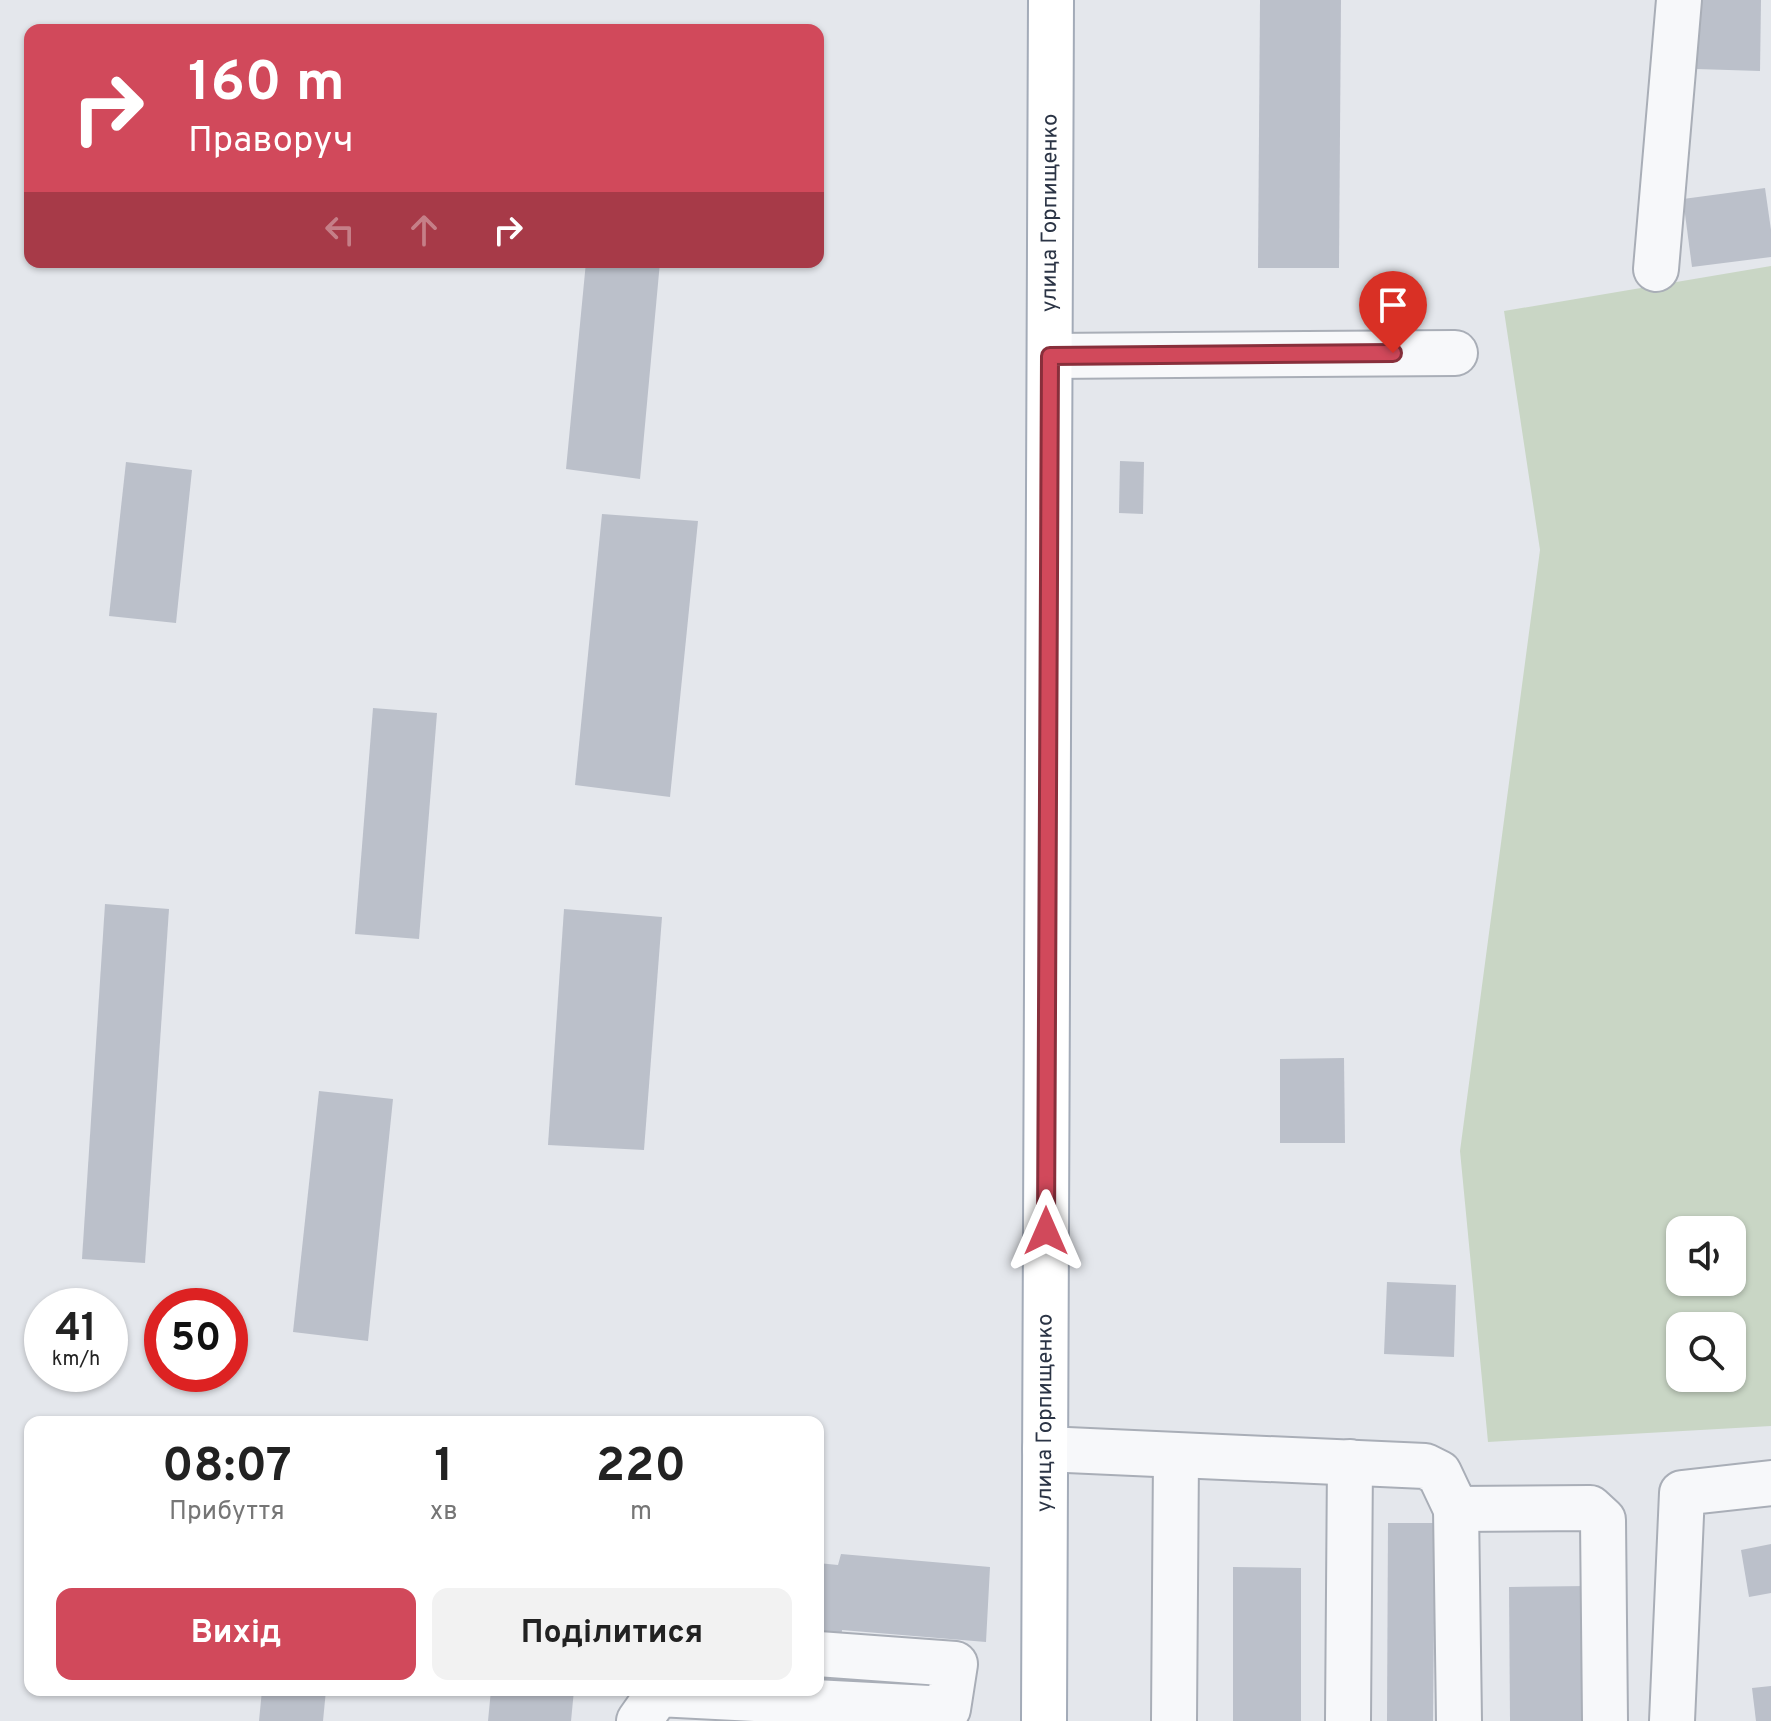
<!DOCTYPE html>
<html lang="uk">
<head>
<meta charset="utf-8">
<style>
  :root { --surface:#fff; --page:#f2f2f2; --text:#222; --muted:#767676; --accent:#d1495b }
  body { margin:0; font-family:Overpass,sans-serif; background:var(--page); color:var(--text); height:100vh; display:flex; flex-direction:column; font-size:30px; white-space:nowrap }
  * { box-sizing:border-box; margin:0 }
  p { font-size:26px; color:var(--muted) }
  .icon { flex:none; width:44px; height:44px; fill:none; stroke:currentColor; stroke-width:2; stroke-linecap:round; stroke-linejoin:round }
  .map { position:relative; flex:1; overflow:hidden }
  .drawer { position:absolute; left:24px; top:1416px; width:800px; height:280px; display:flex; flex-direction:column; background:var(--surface); border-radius:16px; box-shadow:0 2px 6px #0004 }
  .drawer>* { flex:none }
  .hud { position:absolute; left:24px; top:24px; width:800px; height:244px; border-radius:16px; box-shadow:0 2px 6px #0004; background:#d1495b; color:#fff; overflow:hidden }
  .tools { position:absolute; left:1666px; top:1216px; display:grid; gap:16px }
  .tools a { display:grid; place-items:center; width:80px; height:80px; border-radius:16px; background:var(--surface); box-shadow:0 2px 6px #0004; font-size:40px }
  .speed { position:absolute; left:24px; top:1288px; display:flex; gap:16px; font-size:40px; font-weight:700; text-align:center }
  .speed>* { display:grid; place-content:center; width:104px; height:104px; border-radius:50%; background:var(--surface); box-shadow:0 2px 6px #0004; line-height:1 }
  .speed small { font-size:20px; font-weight:400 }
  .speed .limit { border:12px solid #d22; background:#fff; color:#111 }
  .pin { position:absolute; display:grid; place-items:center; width:68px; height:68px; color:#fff; margin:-82px -34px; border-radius:50% 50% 50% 0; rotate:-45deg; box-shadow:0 0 8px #0007 }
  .pin .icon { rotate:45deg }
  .me { position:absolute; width:88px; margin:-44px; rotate:0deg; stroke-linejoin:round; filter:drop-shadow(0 0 6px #0008) }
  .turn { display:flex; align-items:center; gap:28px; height:168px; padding:0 32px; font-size:36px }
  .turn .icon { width:104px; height:104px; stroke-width:2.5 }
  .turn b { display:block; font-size:56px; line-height:68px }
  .lanes { display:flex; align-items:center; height:76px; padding:0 32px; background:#0003; justify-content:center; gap:40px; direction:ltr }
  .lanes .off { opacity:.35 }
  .eta { display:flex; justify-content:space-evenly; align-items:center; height:136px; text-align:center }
  .eta b { font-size:48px; font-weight:700; line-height:56px }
  .action { display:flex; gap:16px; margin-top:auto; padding:16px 32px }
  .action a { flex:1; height:92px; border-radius:16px; background:var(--accent); color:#fff; font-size:32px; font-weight:700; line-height:92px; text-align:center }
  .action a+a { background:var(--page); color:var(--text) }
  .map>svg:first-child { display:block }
</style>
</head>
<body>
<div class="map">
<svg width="1771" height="1721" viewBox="0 0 1771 1721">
  <rect width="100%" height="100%" fill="#e4e7ec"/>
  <!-- green -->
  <path fill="#c9d6c5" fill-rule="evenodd" d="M 1771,266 L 1771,1426 L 1488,1442 L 1460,1151 L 1540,550 L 1504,311 ZM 1680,1230 L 1732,1230 L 1732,1282 L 1680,1282 ZM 1680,1326 L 1732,1326 L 1732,1378 L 1680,1378 Z"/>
  <!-- building -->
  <g fill="#bbc0ca">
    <path d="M 1260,0 L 1341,0 L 1339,268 L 1258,268 Z"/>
    <path d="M 1698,0 L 1761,0 L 1760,71 L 1696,69 Z"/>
    <path d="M 1765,188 L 1771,230 L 1771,257 L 1692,267 L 1683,199 Z"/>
    <path d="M 586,262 L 660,262 L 640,479 L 566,469 Z"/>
    <path d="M 1120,461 L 1144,462 L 1143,514 L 1119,513 Z"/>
    <path d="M 126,462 L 192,470 L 176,623 L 109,616 Z"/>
    <path d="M 602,514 L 698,521 L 670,797 L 575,785 Z"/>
    <path d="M 373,708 L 437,713 L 419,939 L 355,934 Z"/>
    <path d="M 105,904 L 169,909 L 145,1263 L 82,1259 Z"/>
    <path d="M 564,909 L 662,917 L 644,1150 L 548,1145 Z"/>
    <path d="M 1344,1058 L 1345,1143 L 1280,1143 L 1280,1059 Z"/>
    <path d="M 319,1091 L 393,1099 L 368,1341 L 293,1332 Z"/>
    <path d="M 1387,1282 L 1456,1285 L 1454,1357 L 1384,1354 Z"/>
    <path d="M 1388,1523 L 1435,1523 L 1433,1721 L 1387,1721 Z"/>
    <path d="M 1771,1544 L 1771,1593 L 1749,1597 L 1741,1550 Z"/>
    <path d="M 841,1554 L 990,1567 L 986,1642 L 842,1630 L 841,1642 L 818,1640 L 818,1563 L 838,1565 Z"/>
    <path d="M 1233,1567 L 1301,1568 L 1301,1721 L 1233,1721 Z"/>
    <path d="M 1587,1586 L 1587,1721 L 1510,1721 L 1509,1587 Z"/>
    <path d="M 1771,1686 L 1771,1721 L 1756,1721 L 1752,1688 Z"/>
    <path d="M 262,1690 L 326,1690 L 323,1721 L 259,1721 Z"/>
    <path d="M 491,1690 L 574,1690 L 571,1721 L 488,1721 Z"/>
  </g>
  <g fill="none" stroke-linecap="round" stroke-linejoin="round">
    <defs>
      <g id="minor">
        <path d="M 1656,269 L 1679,0"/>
        <path d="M 1050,356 L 1455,353"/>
        <path d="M 1045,1449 L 1425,1466 L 1439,1473 L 1456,1509 L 1590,1508 L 1603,1520 L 1605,1721"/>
        <path d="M 1456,1509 L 1459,1721"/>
        <path d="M 639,1721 L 658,1694 L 948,1709 L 955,1664 L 818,1654"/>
        <path d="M 1174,1721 L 1176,1457"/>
        <path d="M 1348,1721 L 1350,1462"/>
        <path d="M 1672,1721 L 1682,1493 L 1771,1483"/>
      </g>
      <g id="major">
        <path id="s1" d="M 1044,1721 L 1051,0"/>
      </g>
    </defs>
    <!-- minor casing -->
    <use href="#minor" stroke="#a9aeb7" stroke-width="48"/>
    <!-- major casing -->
    <use href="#major" stroke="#a3abb8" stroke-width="48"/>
    <!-- minor -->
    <use href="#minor" stroke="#f7f8fa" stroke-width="44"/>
    <!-- major -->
    <use href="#major" stroke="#fff" stroke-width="44"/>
  </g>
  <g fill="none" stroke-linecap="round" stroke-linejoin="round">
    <defs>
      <path id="route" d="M 1046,1231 L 1050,356 L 1393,353"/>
    </defs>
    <!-- route casing -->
    <use href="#route" stroke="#882f3b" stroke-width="20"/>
    <!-- route -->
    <use href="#route" stroke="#d1495b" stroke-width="14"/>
  </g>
  <g text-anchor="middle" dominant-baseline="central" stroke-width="7" stroke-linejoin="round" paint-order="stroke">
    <!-- street labels -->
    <g font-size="22" fill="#2b3445" stroke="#f4f6f9">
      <text stroke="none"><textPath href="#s1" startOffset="1508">улица Горпищенко</textPath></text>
      <text stroke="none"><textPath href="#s1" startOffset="308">улица Горпищенко</textPath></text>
    </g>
  </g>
</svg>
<div class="tools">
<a><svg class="icon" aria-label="sound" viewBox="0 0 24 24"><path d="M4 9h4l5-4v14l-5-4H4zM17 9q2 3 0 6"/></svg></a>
<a><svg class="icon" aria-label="search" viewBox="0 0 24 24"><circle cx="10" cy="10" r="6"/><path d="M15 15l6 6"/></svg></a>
</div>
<div class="speed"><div>41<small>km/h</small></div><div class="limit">50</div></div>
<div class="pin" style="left:1393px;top:353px;background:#d93025"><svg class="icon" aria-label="arrive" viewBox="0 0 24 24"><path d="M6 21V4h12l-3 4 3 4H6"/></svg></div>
<svg class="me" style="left:1046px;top:1231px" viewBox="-20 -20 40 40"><path d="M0-17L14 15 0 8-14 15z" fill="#d1495b" stroke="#fff" stroke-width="4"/></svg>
<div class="hud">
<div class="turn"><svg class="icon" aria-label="right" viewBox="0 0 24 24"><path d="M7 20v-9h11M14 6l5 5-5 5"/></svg><div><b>160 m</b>Праворуч</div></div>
<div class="lanes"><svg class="icon off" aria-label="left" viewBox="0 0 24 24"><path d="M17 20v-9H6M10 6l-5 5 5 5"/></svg><svg class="icon off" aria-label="ahead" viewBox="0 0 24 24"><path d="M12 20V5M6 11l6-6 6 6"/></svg><svg class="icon" aria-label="right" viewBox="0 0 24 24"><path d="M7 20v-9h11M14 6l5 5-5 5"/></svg></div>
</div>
<section class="drawer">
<div class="eta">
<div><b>08:07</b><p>Прибуття</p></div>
<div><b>1</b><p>хв</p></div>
<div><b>220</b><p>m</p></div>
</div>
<div class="action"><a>Вихід</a><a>Поділитися</a></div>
</section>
</div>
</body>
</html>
